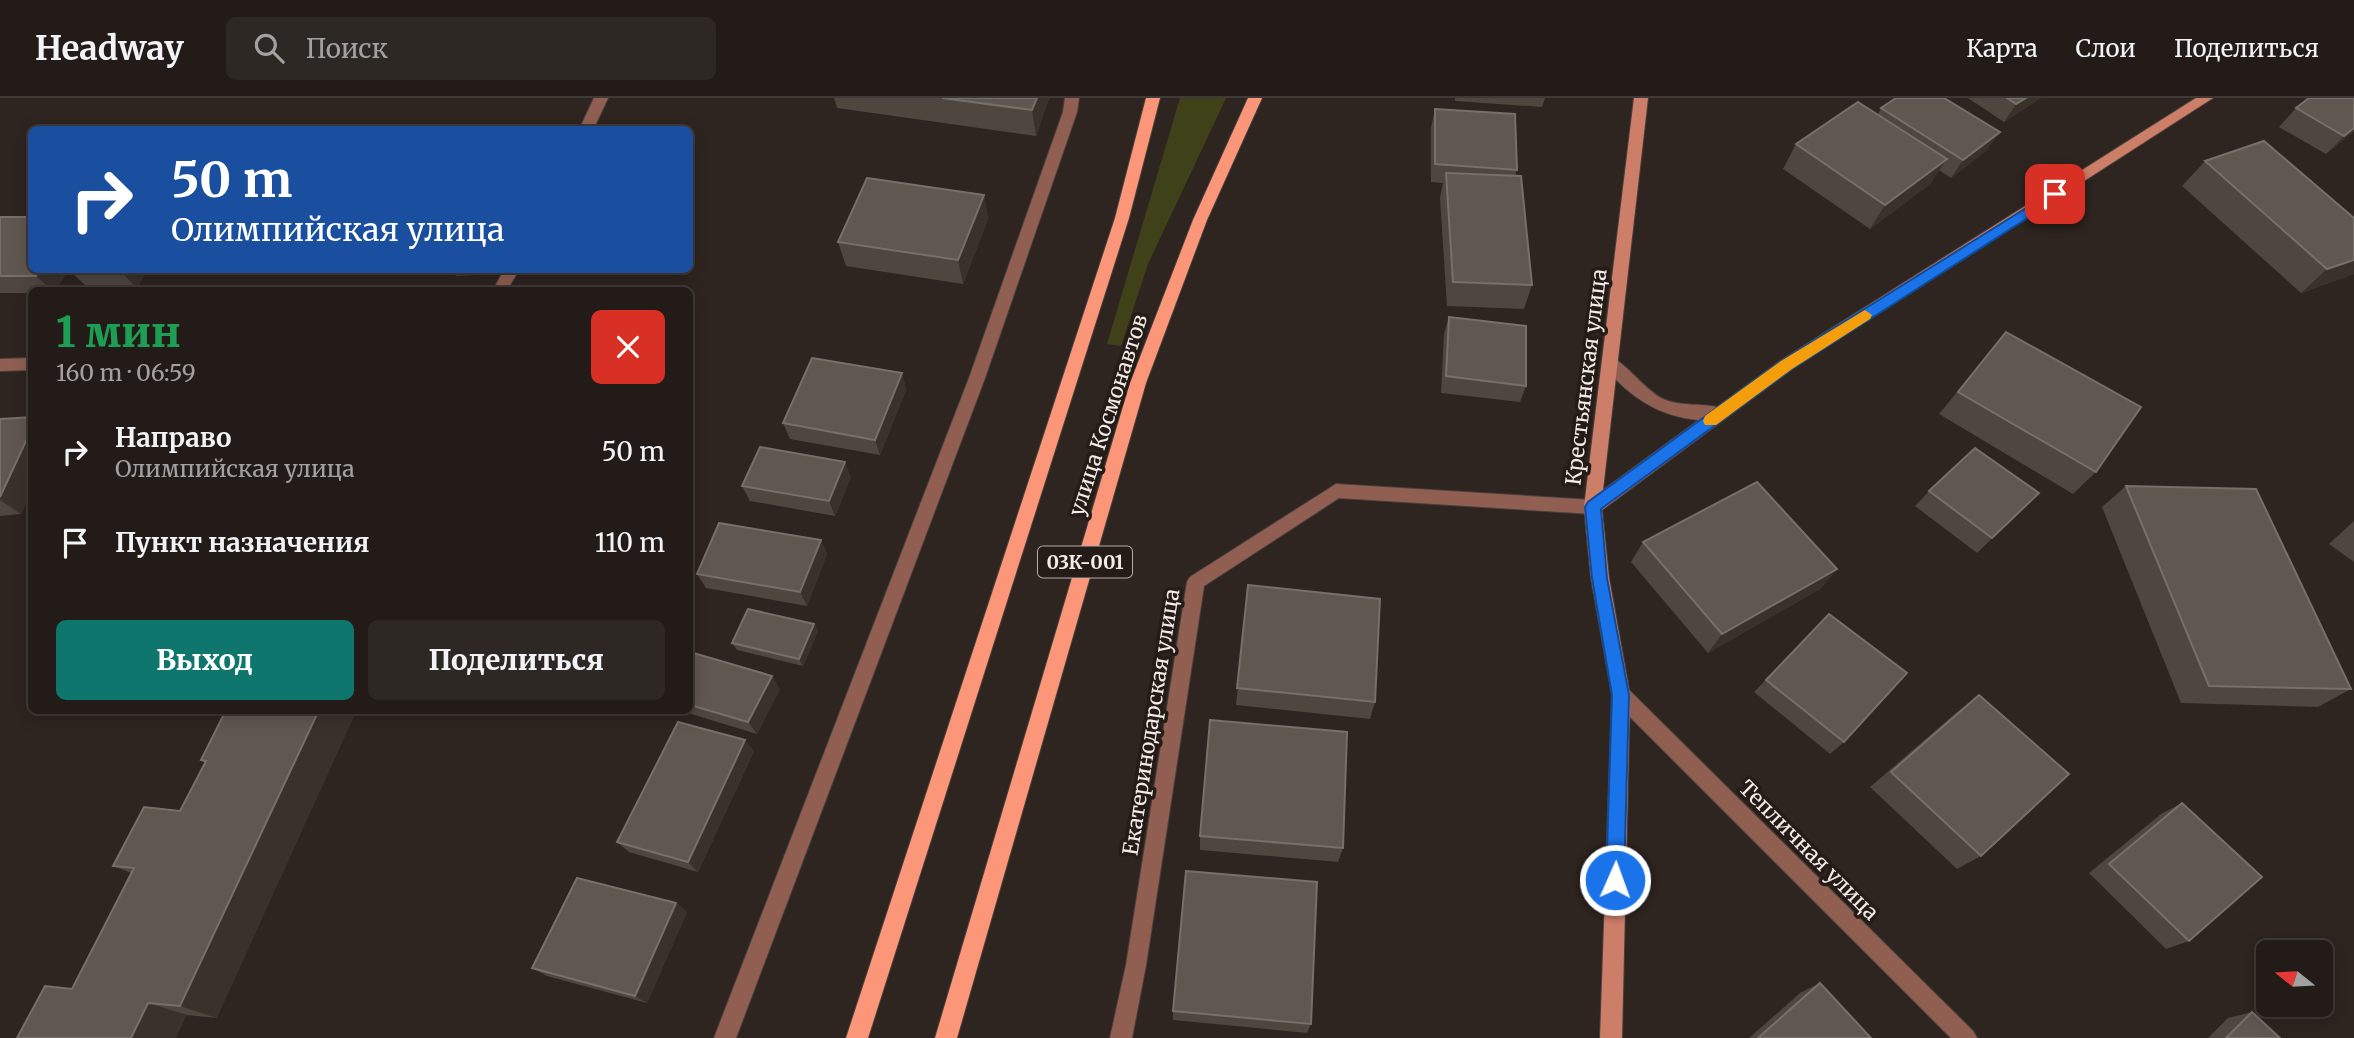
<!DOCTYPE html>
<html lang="ru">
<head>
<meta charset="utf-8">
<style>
  :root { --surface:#221b18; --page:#2e2825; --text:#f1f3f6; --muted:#a2a1a2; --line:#3f3937; --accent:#0f766e }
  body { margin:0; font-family:Merriweather,serif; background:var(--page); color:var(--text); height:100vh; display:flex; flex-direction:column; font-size:26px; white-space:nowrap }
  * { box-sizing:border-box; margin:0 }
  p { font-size:23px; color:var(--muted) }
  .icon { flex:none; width:38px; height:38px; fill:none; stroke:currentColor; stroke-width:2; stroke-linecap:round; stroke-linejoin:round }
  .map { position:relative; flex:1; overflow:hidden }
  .sheet { position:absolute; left:28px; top:189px; width:665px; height:427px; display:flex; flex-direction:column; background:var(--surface); border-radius:10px; box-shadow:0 4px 18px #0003,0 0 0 2px var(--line) }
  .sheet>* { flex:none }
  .hud { position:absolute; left:28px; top:28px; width:665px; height:147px; border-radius:10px; box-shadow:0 4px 18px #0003,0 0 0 2px var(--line); background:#1a4fa0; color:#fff; overflow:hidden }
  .needle { width:46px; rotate:288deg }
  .fabs { position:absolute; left:2256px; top:842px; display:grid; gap:14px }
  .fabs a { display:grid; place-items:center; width:77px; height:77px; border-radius:10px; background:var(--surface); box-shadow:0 4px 18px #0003,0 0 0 2px var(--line); font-size:35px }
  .pin { position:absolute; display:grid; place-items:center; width:60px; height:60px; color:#fff; margin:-30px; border-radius:14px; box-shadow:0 4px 10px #0006 }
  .me { position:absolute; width:77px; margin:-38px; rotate:2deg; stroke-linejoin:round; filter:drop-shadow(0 0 5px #0008) }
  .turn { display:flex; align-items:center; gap:24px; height:147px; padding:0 28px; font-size:32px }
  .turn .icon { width:91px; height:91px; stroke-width:2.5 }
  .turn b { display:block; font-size:49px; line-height:60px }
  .round { display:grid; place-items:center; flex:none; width:74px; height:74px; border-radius:10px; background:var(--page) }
  .headline { display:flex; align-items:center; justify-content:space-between; height:119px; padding:0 28px }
  h1 { font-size:42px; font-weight:800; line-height:52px; color:#1e9e55 }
  .cta { display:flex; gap:14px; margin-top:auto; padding:14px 28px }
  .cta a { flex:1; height:80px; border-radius:10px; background:var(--accent); color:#fff; font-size:28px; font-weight:800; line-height:80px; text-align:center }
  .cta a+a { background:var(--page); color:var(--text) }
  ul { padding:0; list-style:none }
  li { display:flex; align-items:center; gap:21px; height:91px; padding:0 28px }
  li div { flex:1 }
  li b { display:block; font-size:26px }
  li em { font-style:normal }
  header { display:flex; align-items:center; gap:42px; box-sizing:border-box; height:98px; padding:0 35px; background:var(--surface); border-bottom:2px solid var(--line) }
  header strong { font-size:33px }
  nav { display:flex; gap:38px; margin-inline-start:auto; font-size:24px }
  .search { width:490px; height:63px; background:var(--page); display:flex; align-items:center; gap:18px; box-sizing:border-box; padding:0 24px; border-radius:10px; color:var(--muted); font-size:26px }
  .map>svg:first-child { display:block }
</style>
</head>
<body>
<header>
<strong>Headway</strong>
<div class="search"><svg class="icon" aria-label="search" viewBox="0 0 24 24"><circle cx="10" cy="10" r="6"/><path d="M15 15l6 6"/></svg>Поиск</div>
<nav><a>Карта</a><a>Слои</a><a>Поделиться</a></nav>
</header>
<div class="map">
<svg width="2354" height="940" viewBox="0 0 2354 940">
  <rect width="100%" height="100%" fill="#2e2420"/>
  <!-- green -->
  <path fill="#3f4219" d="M 1180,0 L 1226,0 L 1148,166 L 1121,248 L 1107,246 Z"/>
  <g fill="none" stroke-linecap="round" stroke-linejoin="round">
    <defs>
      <g id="service">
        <path d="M 594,0 L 608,0 L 593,32 L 579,32 Z"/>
        <path d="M 504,172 L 519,172 L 507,192 L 493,192 Z"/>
      </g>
      <g id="minor">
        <path d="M 1065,0 L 1079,0 L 1077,14 L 985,280 L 736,940 L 714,940 L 969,280 L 1063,14 Z"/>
        <path d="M 1610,259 C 1624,263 1643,290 1661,300 C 1681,310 1704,304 1725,311 L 1727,316 L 1725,321 C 1716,324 1707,323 1698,322 C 1657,318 1631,299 1604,269 L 1602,265 L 1604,261 Z"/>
        <path d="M 32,260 L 32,272 L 0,273 L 0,261 Z"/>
        <path d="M 1336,386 L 1593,402 L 1599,404 L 1602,409 L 1599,414 L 1593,416 L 1339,400 L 1204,488 L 1146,867 L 1132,940 L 1110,940 L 1126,867 L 1187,484 L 1190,479 Z"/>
        <path d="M 1621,589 L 1628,591 L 1973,933 L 1977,940 L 1951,940 L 1614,603 L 1612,597 L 1614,591 Z"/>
      </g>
      <path id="secondary" d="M 1634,0 L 1648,0 L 1603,392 L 1780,263 L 2196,0 L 2213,0 L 1792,271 L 1602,412 L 1609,480 L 1630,597 L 1622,940 L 1600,940 L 1612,597 L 1591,480 L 1584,409 Z"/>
      <g id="primary">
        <path d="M 1146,0 L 1160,0 L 1129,120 L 868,940 L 846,940 L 1115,120 Z"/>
        <path d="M 1248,0 L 1262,0 L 1207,122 L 1146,285 L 957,940 L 935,940 L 1130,285 L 1193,122 Z"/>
      </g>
    </defs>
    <!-- service casing -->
    <use href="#service" stroke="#4a403c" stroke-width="2"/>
    <!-- minor casing -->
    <use href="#minor" stroke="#4a403c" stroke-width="2"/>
    <!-- secondary casing -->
    <use href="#secondary" stroke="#4a403c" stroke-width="2"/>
    <!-- primary casing -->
    <use href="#primary" stroke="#4a403c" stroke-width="2"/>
    <!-- service -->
    <use href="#service" fill="#905f51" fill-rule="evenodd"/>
    <!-- minor -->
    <use href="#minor" fill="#905f51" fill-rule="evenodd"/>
    <!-- secondary -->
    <use href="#secondary" fill="#cc7e68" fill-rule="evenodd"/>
    <!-- primary -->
    <use href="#primary" fill="#fb9679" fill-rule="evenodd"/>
  </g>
  <!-- wall -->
  <g fill="#4e463f">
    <path d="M 834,0 L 1049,0 L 1036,38 L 837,10 Z"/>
    <path d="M 1455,0 L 1545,0 L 1542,9 L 1455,3 Z"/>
    <path d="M 1968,0 L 2041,0 L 2004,24 Z"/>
    <path d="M 1881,10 L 1987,52 L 1951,80 L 1939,72 L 1930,86 L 1870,131 L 1783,71 L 1796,46 L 1878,16 Z"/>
    <path d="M 2296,10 L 2354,33 L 2326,56 L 2279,29 Z"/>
    <path d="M 1435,11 L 1517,72 L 1515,78 L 1532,187 L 1524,211 L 1447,208 L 1440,100 L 1443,85 L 1431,84 L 1431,29 Z"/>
    <path d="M 2205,63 L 2354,176 L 2301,195 L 2182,88 Z"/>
    <path d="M 984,97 L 988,121 L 963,186 L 846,168 L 838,144 Z"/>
    <path d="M 0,119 L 32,172 L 68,172 L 56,192 L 32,192 L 32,195 L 0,195 Z"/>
    <path d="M 147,172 L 137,190 L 88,190 L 70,173 Z"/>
    <path d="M 452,172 L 478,172 L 477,177 L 456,178 Z"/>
    <path d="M 1449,219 L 1526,288 L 1520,304 L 1441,295 L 1444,236 Z"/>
    <path d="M 2006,234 L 2096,374 L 2073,396 L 1939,316 Z"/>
    <path d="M 902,275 L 906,292 L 880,357 L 790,341 L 783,325 Z"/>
    <path d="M 32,319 L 32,392 L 21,416 L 0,418 L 0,321 Z"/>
    <path d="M 851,379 L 835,418 L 750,403 L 742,388 Z"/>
    <path d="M 2126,388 L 2351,591 L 2318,609 L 2181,605 L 2102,409 Z"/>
    <path d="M 1929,393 L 2039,395 L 1977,455 L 1915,408 Z"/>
    <path d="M 2354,423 L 2354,464 L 2329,446 Z"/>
    <path d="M 821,442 L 827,456 L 807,508 L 706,490 L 697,476 Z"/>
    <path d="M 1643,444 L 1837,471 L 1820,491 L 1708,555 L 1631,464 Z"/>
    <path d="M 1248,487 L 1375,604 L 1370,621 L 1236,607 Z"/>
    <path d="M 1829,516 L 1844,644 L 1830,656 L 1754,594 Z"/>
    <path d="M 814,526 L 818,533 L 803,568 L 737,552 L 732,545 Z"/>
    <path d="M 690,554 L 780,591 L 757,636 L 678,612 L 690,612 Z"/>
    <path d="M 1979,597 L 1981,758 L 1957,771 L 1870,689 L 1957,614 Z"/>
    <path d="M 226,612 L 217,920 L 187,917 L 72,891 L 131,775 L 113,768 L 180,713 L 205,665 L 201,662 Z"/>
    <path d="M 754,653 L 698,774 L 629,754 L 617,744 Z"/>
    <path d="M 2182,705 L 2189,843 L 2166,851 L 2089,775 L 2161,716 Z"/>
    <path d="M 1200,738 L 1343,750 L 1338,764 L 1200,752 Z"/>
    <path d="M 676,805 L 687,814 L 647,905 L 547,878 L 532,870 Z"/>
    <path d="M 1820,885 L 1871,940 L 1749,940 L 1800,895 Z"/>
    <path d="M 1173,913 L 1311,926 L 1307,935 L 1173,922 Z"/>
    <path d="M 2252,914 L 2280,940 L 2208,940 L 2228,920 Z"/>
  </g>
  <!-- shaded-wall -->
  <g fill="#3a312b">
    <path d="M 1037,0 L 1049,0 L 1036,38 L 1032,12 Z"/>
    <path d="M 2026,0 L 2041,0 L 2004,24 L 2016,6 Z"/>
    <path d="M 2354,30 L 2354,33 L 2326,56 L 2344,38 Z"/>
    <path d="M 2000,34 L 1987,52 L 1951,80 L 1963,62 Z"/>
    <path d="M 1947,61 L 1930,86 L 1870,131 L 1885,107 Z"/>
    <path d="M 984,97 L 988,121 L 963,186 L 958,162 Z"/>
    <path d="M 2354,162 L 2354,176 L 2301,195 L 2327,171 Z"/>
    <path d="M 40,172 L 68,172 L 56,192 L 52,192 L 36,178 Z"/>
    <path d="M 120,172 L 147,172 L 137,190 L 120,173 Z"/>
    <path d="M 473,172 L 478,172 L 477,177 Z"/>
    <path d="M 902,275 L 906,292 L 880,357 L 875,342 Z"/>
    <path d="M 32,330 L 32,392 L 21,416 L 0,402 L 0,399 Z"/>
    <path d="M 845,364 L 851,379 L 835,418 L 829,403 Z"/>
    <path d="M 821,442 L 827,456 L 807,508 L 800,494 Z"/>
    <path d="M 1837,471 L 1820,491 L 1708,555 L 1722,536 Z"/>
    <path d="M 814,526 L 818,533 L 803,568 L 799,561 Z"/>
    <path d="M 772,578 L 780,591 L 757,636 L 748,624 Z"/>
    <path d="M 319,612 L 357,612 L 217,920 L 180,908 Z"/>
    <path d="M 745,642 L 754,653 L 698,774 L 688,764 Z"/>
    <path d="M 676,805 L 687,814 L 647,905 L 635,898 Z"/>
    <path d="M 148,905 L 187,917 L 176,940 L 131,940 Z"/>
  </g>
  <!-- building -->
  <g fill="#605751" stroke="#776f69" stroke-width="2">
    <path d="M 942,0 L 1037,0 L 1032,12 Z"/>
    <path d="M 1896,0 L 1944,0 L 2000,34 L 1963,62 L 1881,10 Z"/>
    <path d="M 2007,0 L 2026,0 L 2016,6 Z"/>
    <path d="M 2309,0 L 2354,0 L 2354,30 L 2344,38 L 2296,10 Z"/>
    <path d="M 1858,4 L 1947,61 L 1885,107 L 1796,46 Z"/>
    <path d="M 1435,11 L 1515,16 L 1517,72 L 1435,66 Z"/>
    <path d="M 2264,43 L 2354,120 L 2354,162 L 2327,171 L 2205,63 Z"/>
    <path d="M 1446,75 L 1521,78 L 1532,187 L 1453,184 Z"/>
    <path d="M 867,80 L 984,97 L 958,162 L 838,144 Z"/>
    <path d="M 0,119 L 32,119 L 32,172 L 40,172 L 36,178 L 0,178 Z"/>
    <path d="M 71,172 L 120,172 L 120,173 L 70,173 Z"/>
    <path d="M 1449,219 L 1526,228 L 1526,288 L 1446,278 Z"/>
    <path d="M 2006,234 L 2141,309 L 2096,374 L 1958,294 Z"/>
    <path d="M 812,260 L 902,275 L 875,342 L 783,325 Z"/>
    <path d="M 32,319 L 32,330 L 0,399 L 0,321 Z"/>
    <path d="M 760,349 L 845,364 L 829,403 L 742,388 Z"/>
    <path d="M 1975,350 L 2039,395 L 1992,440 L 1929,393 Z"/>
    <path d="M 1757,384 L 1837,471 L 1722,536 L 1643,444 Z"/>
    <path d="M 2126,388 L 2256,391 L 2351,591 L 2209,588 Z"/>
    <path d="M 719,425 L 821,442 L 800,494 L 697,476 Z"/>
    <path d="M 1248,487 L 1380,501 L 1375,604 L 1237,590 Z"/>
    <path d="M 748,511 L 814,526 L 799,561 L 732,545 Z"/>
    <path d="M 1829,516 L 1907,575 L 1844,644 L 1766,582 Z"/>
    <path d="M 690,554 L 772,578 L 748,624 L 690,607 Z"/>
    <path d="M 1979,597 L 2069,676 L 1981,758 L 1891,674 Z"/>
    <path d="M 226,612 L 319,612 L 180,908 L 148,905 L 131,940 L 17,940 L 45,888 L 72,891 L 134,770 L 113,768 L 144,709 L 180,713 L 206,663 L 201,662 Z"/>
    <path d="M 1210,622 L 1347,634 L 1343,750 L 1200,738 Z"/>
    <path d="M 678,624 L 745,642 L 688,764 L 617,744 Z"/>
    <path d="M 2182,705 L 2262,779 L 2189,843 L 2109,766 Z"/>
    <path d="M 1186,773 L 1317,784 L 1311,926 L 1173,913 Z"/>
    <path d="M 577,780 L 676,805 L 635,898 L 532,870 Z"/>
    <path d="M 1820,885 L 1871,940 L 1758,940 Z"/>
    <path d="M 2252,914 L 2280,940 L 2226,940 Z"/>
  </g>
  <!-- route -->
  <path fill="#1a73e8" stroke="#114b97" stroke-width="2" d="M 2055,92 L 2059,93 L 2059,100 L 1792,271 L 1601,411 L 1607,480 L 1629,597 L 1624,782 L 1622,788 L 1615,791 L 1609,788 L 1606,782 L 1612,597 L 1592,480 L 1585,409 L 1588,404 L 1781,263 Z"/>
  <!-- slow -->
  <path fill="#f59e0b" d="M 1865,212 L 1872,217 L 1870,221 L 1792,271 L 1716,327 L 1705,327 L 1703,323 L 1705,318 L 1781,263 Z"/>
  <g text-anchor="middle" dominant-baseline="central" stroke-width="7" stroke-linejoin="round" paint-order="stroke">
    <!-- shield labels -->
    <rect fill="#251b17" stroke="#b5adaa" stroke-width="2" x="1038" y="448.5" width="94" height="31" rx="5"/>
    <g font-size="19" font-weight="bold" fill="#f3ece9">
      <text x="1085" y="464">03К-001</text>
    </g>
    <!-- street labels -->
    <g font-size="21" fill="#f3ece9" stroke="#251b17">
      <text transform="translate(1586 279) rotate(-83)">Крестьянская улица</text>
      <text transform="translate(1108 317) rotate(-72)">улица Космонавтов</text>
      <text transform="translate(1151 624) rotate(-81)">Екатеринодарская улица</text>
      <text transform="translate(1809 752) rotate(45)">Тепличная улица</text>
    </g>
  </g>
</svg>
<div class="fabs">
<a><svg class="needle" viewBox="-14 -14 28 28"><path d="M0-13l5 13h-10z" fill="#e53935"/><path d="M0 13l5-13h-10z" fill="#a2a1a2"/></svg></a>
</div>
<div class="pin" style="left:2055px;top:96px;background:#d93025"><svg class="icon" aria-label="arrive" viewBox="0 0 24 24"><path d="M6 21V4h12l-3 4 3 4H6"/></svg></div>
<svg class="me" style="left:1615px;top:782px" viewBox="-20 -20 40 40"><circle r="17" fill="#1a73e8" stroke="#fff" stroke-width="3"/><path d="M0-11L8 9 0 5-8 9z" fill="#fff"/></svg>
<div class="hud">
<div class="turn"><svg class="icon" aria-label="right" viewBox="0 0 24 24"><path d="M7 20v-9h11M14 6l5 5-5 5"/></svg><div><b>50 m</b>Олимпийская улица</div></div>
</div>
<section class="sheet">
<div class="headline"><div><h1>1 мин</h1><p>160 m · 06:59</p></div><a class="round" style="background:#d93025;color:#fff"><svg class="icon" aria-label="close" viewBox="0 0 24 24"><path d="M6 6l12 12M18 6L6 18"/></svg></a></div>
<ul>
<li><svg class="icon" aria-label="right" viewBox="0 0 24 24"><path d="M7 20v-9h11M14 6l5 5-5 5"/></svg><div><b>Направо</b><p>Олимпийская улица</p></div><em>50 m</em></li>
<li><svg class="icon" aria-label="arrive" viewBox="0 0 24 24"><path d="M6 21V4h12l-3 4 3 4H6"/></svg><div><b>Пункт назначения</b></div><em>110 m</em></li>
</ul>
<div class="cta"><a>Выход</a><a>Поделиться</a></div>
</section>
</div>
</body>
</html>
